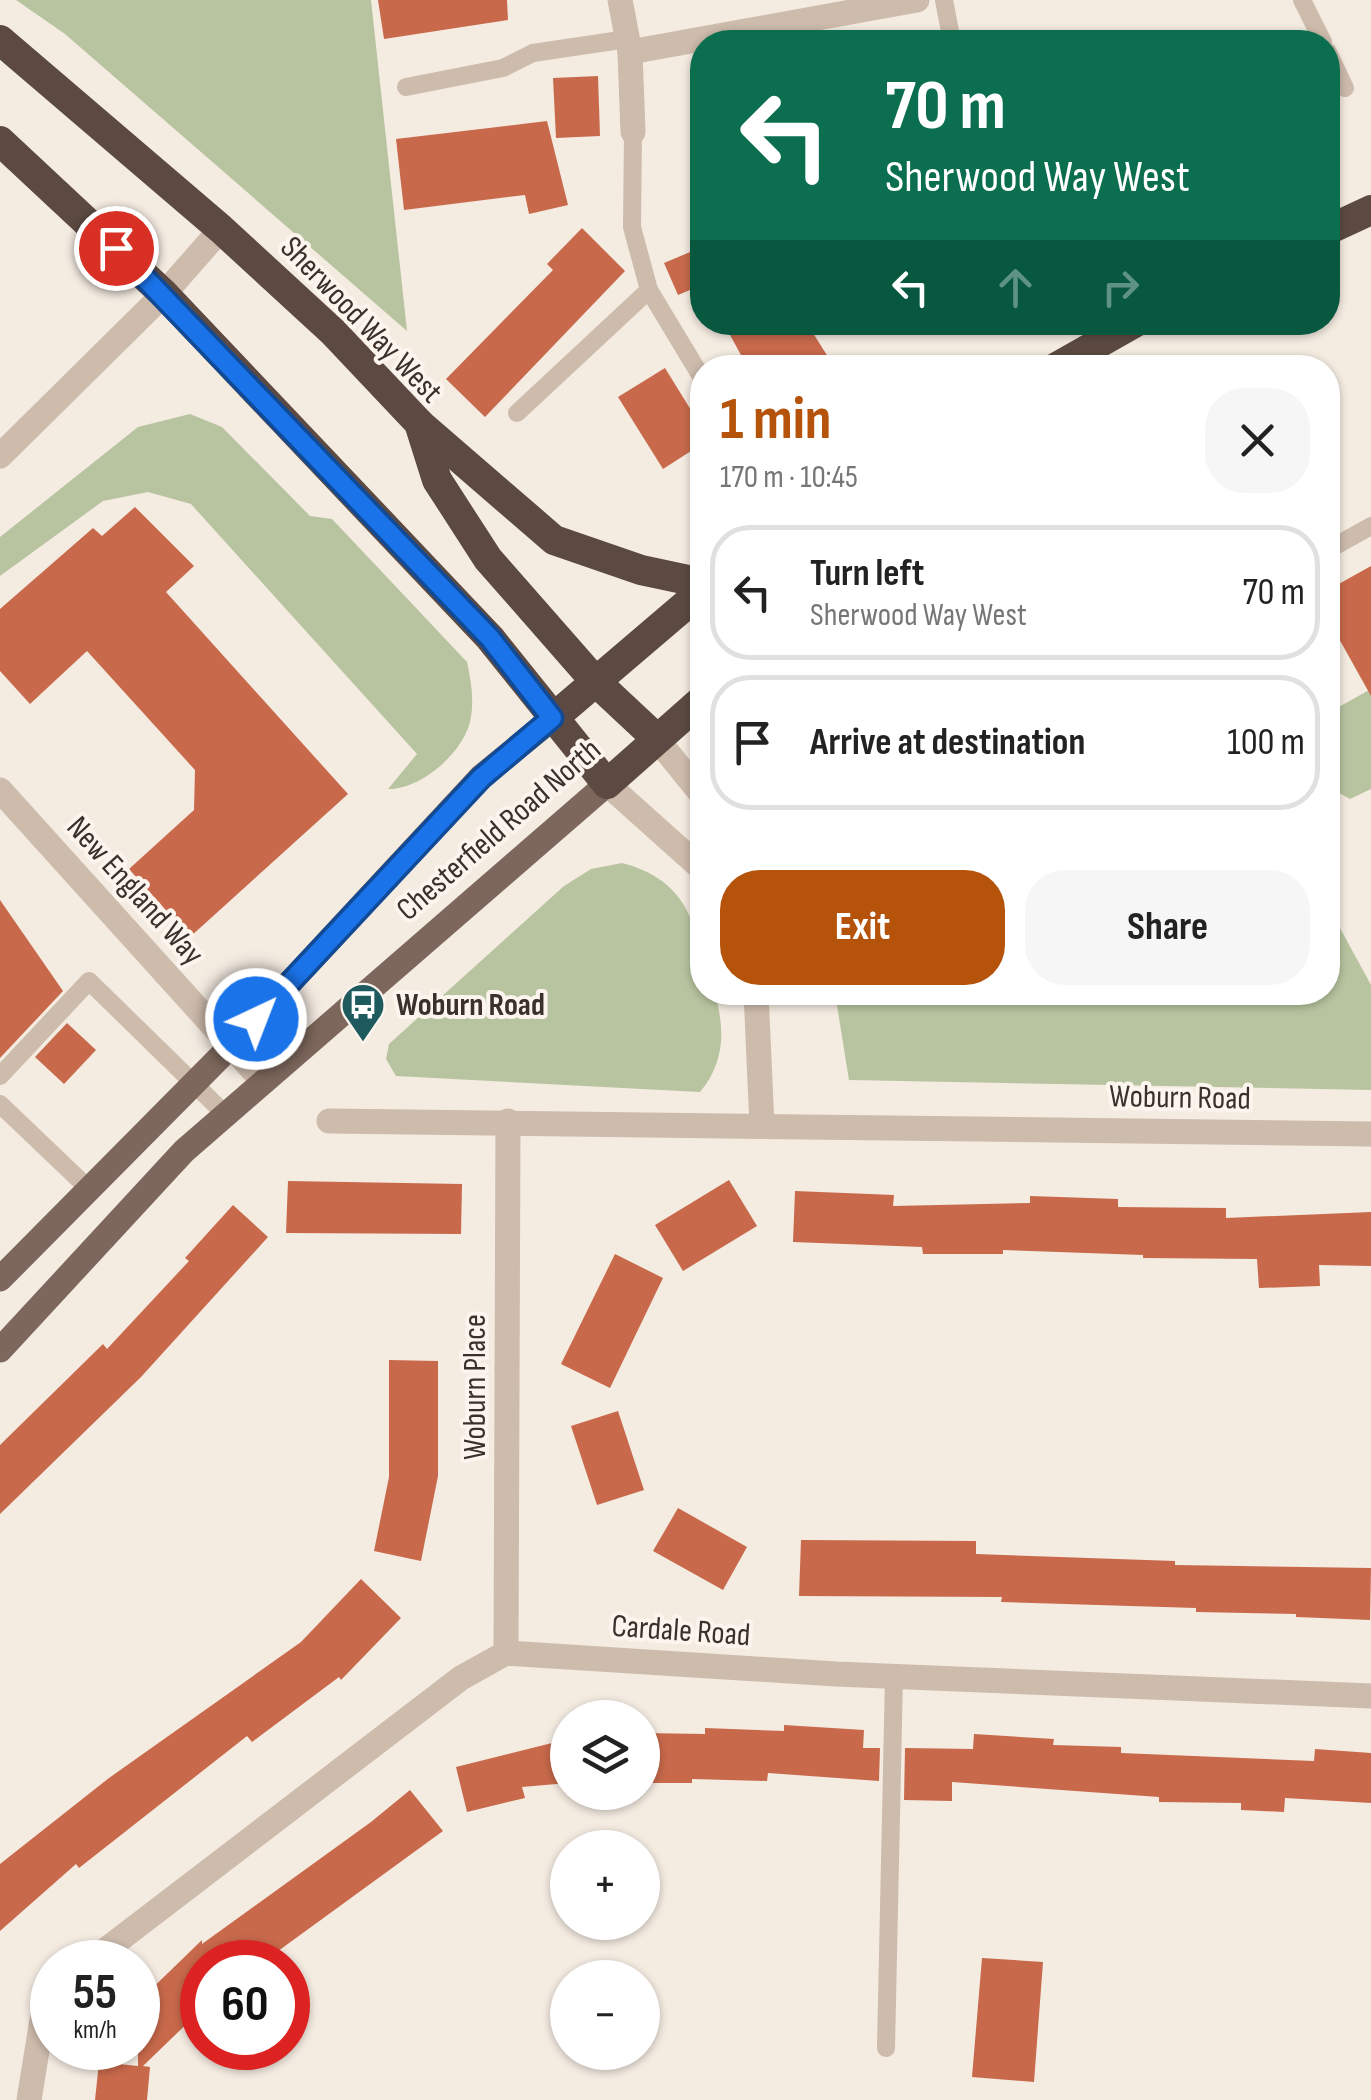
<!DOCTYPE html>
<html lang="en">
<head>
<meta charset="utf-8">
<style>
  :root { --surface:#fff; --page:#f6f6f6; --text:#222; --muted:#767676; --line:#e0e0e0; --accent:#b45309 }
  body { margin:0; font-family:"Sofia Sans Condensed",sans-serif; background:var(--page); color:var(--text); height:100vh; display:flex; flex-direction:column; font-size:38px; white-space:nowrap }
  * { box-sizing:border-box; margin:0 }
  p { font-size:32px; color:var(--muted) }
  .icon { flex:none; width:55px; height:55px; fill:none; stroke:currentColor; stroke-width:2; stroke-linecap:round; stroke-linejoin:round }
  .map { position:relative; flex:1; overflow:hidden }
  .details { position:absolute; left:690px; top:355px; width:650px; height:650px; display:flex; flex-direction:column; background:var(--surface); border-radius:40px; box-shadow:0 2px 8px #0004 }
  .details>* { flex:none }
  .hud { position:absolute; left:690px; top:30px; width:650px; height:305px; border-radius:40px; box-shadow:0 2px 8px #0004; background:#0b6e4f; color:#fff; overflow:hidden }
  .controls { position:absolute; left:550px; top:1700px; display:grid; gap:20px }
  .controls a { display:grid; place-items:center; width:110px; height:110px; border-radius:50%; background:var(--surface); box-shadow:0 2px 8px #0004; font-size:50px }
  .speed { position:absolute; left:30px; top:1940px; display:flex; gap:20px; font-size:50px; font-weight:700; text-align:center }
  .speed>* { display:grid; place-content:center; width:130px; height:130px; border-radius:50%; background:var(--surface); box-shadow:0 2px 8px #0004; line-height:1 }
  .speed small { font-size:25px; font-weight:400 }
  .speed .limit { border:15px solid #d22; background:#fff; color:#111 }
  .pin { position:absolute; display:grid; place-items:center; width:85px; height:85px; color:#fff; margin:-42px; border:5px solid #fff; border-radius:50%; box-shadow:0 2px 10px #0007 }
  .me { position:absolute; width:110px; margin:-55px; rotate:43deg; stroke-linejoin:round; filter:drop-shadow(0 0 8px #0008) }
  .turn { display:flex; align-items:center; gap:35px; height:210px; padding:0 30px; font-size:45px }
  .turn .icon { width:130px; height:130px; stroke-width:2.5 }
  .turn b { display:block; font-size:70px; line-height:85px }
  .lanes { display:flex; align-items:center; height:95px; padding:0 30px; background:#0003; justify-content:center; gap:50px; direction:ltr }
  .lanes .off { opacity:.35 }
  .round { display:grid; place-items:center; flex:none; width:105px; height:105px; border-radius:40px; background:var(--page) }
  .headline { display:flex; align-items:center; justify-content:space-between; height:170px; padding:0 30px }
  h1 { font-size:60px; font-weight:700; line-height:75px; color:var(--accent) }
  .button { display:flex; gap:20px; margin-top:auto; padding:20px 30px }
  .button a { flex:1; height:115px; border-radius:40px; background:var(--accent); color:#fff; font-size:40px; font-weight:700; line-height:115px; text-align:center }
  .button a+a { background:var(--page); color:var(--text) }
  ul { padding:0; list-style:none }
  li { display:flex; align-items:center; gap:30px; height:135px; margin:0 20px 15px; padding:0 10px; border:5px solid var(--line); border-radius:40px }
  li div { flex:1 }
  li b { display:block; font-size:38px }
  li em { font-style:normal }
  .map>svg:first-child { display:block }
</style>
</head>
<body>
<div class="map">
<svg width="1371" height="2100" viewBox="0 0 1371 2100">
  <rect width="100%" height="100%" fill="#f4ebe1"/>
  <!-- green -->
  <g fill="#b8c4a0">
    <path d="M 16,0 L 371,0 L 407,331 L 65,34 Z"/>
    <path d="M 190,414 L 222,427 L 310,516 L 332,519 L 467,662 C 471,680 474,699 471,717 C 466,751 421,790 388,789 L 417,754 L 191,504 L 148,492 L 103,501 L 0,576 L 0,537 L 138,427 Z"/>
    <path d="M 1371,689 L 1371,789 L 1350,799 L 1328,787 L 1328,713 Z"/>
    <path d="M 622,863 C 689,880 702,930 702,992 L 715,993 C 725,1030 725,1062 700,1092 L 396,1076 L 386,1059 L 389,1044 L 564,886 L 591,869 Z"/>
    <path d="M 1328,906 L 1371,985 L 1371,1090 L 849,1080 L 835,993 L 1328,992 Z"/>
  </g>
  <!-- building -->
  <g fill="#c8694b">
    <path d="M 378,0 L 507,0 L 508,20 L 384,39 Z"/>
    <path d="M 598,76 L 600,136 L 556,138 L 553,78 Z"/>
    <path d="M 547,121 L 568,205 L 529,214 L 525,195 L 404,210 L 396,139 Z"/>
    <path d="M 582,228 L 625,271 L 485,417 L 446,379 L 553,270 L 547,264 Z"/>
    <path d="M 702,247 L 702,285 L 678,295 L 664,263 Z"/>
    <path d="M 723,322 L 806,322 L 835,368 L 748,368 Z"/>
    <path d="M 665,368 L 702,428 L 702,444 L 663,469 L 618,397 Z"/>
    <path d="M 135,507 L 194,566 L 166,592 L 348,794 L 190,937 L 129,869 L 194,810 L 195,770 L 87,651 L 30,704 L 0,671 L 0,609 L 93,528 L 102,536 Z"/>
    <path d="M 1371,566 L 1371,696 L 1328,619 L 1328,590 Z"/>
    <path d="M 0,900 L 63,991 L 0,1058 Z"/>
    <path d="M 67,1023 L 96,1050 L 64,1084 L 35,1057 Z"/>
    <path d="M 729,1180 L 757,1226 L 683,1271 L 655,1225 Z"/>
    <path d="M 288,1181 L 462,1184 L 461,1234 L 286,1233 Z"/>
    <path d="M 795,1191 L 894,1195 L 893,1206 L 1030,1203 L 1030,1196 L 1118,1199 L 1118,1207 L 1226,1208 L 1226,1218 L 1371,1212 L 1371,1266 L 1319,1265 L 1320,1286 L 1259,1288 L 1257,1259 L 1143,1258 L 1143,1255 L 1003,1250 L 1003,1254 L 923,1254 L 922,1247 L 793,1242 Z"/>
    <path d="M 233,1205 L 268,1237 L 141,1377 L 0,1514 L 0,1445 L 103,1344 L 107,1349 L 189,1261 L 185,1258 Z"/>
    <path d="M 615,1254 L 663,1278 L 610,1388 L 561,1364 Z"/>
    <path d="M 389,1360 L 438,1361 L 438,1476 L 421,1561 L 374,1551 L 389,1477 Z"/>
    <path d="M 618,1411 L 644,1490 L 597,1505 L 571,1426 Z"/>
    <path d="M 678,1508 L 747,1547 L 723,1590 L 653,1551 Z"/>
    <path d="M 801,1540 L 976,1541 L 976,1554 L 1175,1561 L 1175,1565 L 1371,1568 L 1370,1620 L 1296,1617 L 1296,1614 L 1196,1612 L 1196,1608 L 1001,1602 L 1002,1597 L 799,1596 Z"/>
    <path d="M 361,1579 L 401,1618 L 341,1680 L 339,1677 L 252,1742 L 247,1736 L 79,1868 L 76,1864 L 0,1931 L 0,1864 L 109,1778 L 301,1642 Z"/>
    <path d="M 784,1725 L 864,1730 L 863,1748 L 880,1748 L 879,1781 L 768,1773 L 767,1781 L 692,1779 L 692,1783 L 642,1783 L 642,1733 L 705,1734 L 705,1728 L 784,1731 Z"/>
    <path d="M 974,1734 L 1054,1739 L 1053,1745 L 1121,1747 L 1121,1753 L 1314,1761 L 1315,1749 L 1371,1753 L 1371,1803 L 1285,1798 L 1284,1812 L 1241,1810 L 1241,1803 L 1159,1802 L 1159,1797 L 952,1782 L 952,1801 L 904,1800 L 905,1748 L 973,1749 Z"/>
    <path d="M 568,1739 L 568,1783 L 522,1787 L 525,1798 L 467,1812 L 456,1767 Z"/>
    <path d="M 410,1790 L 443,1831 L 263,1962 L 202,1962 L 202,2009 L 143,2066 L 150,2067 L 147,2100 L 95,2100 L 99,2062 L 138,2066 L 138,2002 L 202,1940 L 202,1944 L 371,1822 Z"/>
    <path d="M 982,1958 L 1043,1962 L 1034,2082 L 972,2077 Z"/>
  </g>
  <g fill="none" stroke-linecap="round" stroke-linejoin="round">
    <!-- lane -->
    <g stroke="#cdbbac" stroke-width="18">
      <path d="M 944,0 L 952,42"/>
      <path d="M 1302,0 L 1323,42"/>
      <path d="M 1328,52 L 1345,88"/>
      <path d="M 406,87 L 503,68 L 533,53 L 627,39"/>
      <path d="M 633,132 L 632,227 L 649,290 L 702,378"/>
      <path d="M 517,413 L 649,290"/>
      <path d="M 1328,550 L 1371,526"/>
      <path d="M 0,1076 L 89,981 L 225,1114"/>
      <path d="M 0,1104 L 89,1189"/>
      <path d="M 886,2048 L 894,1676"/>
    </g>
    <!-- street -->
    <g stroke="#cdbbac" stroke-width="25">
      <path d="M 620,0 L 630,52 L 633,132"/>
      <path d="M 630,52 L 917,0"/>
      <path d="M 0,456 L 164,294 L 221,229"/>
      <path d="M 656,738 L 702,795"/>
      <path d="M 607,784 L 702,869"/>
      <path d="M 0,790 L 262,1080"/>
      <path d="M 756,992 L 762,1126"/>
      <path d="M 329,1121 L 1371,1134"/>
      <path d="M 506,1653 L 508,1121"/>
      <path d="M 90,1962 L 461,1678 L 506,1653 L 836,1674 L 1371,1696"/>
      <path d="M 29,2100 L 42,2020 L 52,2002"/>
    </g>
    <!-- primary -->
    <g stroke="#7d675c" stroke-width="25">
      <path d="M 0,1279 L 231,1046 L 481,777 L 552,719"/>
      <path d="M 0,1350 L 184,1151 L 607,784"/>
    </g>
    <!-- highway -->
    <g stroke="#5c4a42" stroke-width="30">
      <path d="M 0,40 L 221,229 L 333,332 L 419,423 L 437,480 L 488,559 L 595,681 L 656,738"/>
      <path d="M 0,141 L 164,294 L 490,638 L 607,784 L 702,700"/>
      <path d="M 1328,230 L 1371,210"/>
      <path d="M 1055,368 L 1136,322"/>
      <path d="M 421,425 L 554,540 L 641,570 L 702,583"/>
      <path d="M 552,719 L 702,591"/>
    </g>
  </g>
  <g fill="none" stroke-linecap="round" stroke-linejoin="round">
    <defs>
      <path id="route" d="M 116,248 L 490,638 L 552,718 L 481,778 L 256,1019"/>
    </defs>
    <!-- route casing -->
    <use href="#route" stroke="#114b97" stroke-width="25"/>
    <!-- route -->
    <use href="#route" stroke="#1a73e8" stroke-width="18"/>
  </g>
  <!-- icons -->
  <defs>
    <symbol id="bus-pin" viewBox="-11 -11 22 30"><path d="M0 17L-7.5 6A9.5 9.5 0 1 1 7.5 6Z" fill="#1f5a5e" stroke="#fbf5ee"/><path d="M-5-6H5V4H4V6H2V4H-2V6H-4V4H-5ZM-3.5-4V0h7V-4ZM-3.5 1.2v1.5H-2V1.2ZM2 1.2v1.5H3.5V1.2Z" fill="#fff"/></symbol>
  </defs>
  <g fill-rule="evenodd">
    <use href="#bus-pin" x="338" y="980" width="50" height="68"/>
  </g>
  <g text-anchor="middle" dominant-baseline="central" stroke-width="8" stroke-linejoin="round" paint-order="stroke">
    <!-- street labels -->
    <g font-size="32" fill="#3b302b" stroke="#fbf5ee">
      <text transform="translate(361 320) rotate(46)">Sherwood Way West</text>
      <text transform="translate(499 830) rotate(-41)">Chesterfield Road North</text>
      <text transform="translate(135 891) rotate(48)">New England Way</text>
      <text transform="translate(1180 1098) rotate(1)">Woburn Road</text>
      <text transform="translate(475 1387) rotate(-90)">Woburn Place</text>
      <text transform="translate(681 1631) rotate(4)">Cardale Road</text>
    </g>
    <!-- poi labels -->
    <g font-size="32" font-weight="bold" fill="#3b302b" stroke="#fbf5ee" text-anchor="start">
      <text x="396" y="1005">Woburn Road</text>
    </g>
  </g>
</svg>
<div class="controls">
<a><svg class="icon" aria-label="layers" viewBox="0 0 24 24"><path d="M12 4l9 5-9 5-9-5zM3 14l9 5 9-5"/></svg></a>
<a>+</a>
<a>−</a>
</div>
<div class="speed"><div>55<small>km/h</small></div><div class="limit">60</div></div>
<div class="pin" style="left:116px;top:248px;background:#d93025"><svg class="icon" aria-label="arrive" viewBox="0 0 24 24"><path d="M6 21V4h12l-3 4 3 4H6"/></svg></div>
<svg class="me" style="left:256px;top:1019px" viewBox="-20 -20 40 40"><circle r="17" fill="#1a73e8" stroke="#fff" stroke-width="3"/><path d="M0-11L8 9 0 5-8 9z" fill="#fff"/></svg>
<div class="hud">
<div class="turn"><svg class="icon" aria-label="left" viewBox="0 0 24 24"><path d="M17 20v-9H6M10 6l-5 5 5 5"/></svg><div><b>70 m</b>Sherwood Way West</div></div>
<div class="lanes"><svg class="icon" aria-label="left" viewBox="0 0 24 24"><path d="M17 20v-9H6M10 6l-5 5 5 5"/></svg><svg class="icon off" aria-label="ahead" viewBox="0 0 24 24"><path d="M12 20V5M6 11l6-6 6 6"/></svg><svg class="icon off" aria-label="right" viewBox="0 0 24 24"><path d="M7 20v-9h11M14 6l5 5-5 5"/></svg></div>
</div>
<section class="details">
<div class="headline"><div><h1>1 min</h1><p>170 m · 10:45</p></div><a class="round"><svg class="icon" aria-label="close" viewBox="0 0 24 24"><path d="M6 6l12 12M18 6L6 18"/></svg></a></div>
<ul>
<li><svg class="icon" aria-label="left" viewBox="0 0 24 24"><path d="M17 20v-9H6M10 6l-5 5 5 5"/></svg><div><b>Turn left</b><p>Sherwood Way West</p></div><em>70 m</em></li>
<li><svg class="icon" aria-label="arrive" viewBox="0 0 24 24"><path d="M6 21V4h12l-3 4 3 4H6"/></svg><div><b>Arrive at destination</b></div><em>100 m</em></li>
</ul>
<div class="button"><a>Exit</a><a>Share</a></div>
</section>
</div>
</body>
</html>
